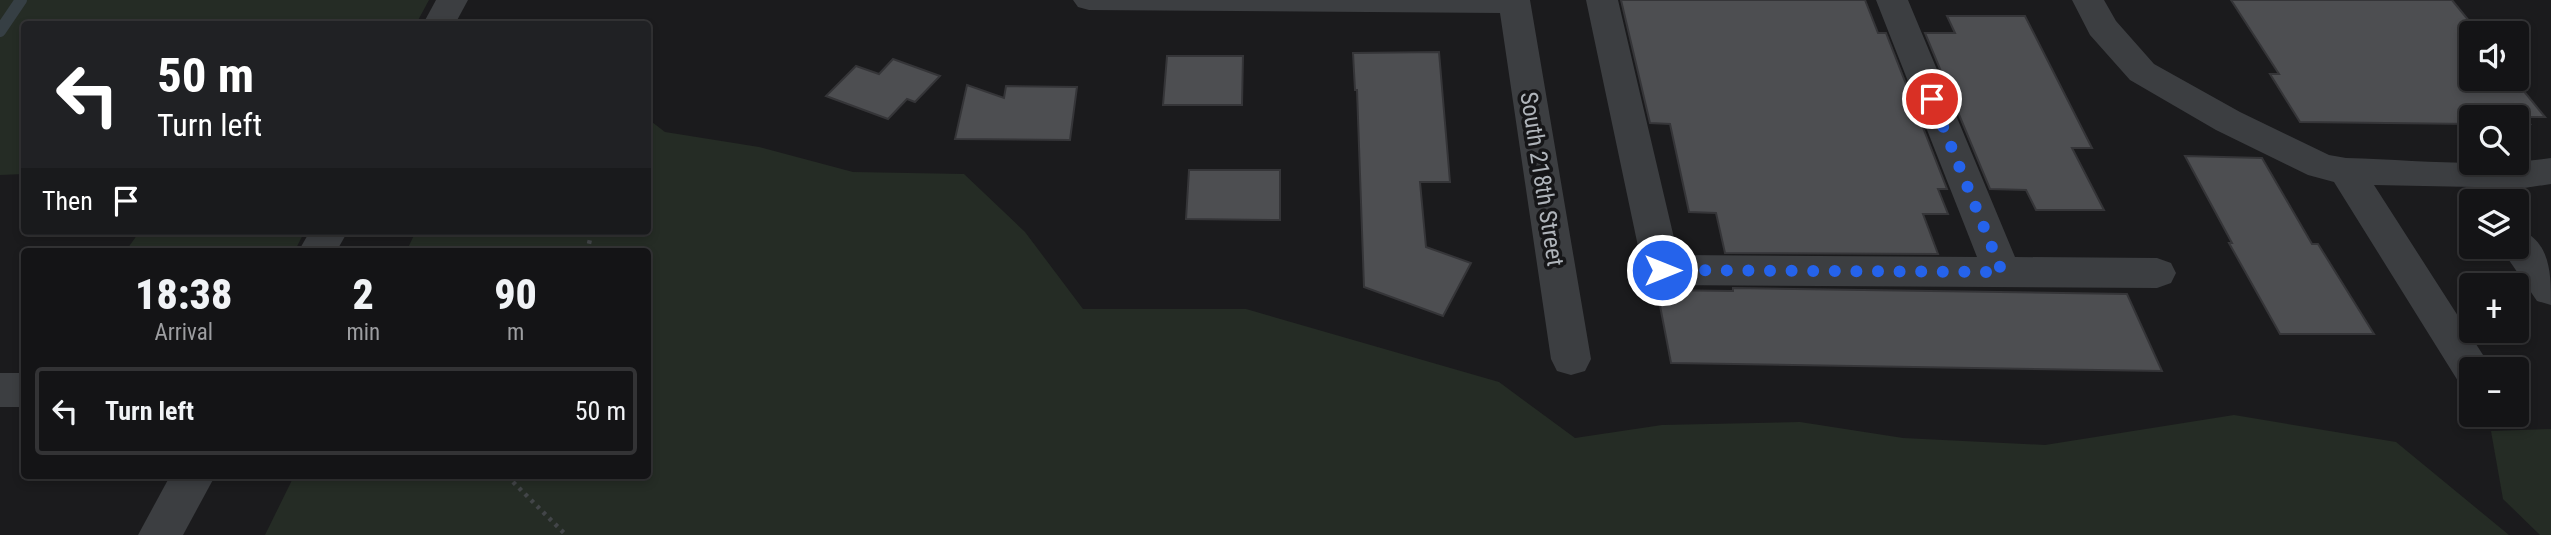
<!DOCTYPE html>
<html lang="en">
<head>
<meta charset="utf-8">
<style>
  :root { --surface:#141416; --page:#212123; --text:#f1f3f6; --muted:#9d9ea1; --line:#333335 }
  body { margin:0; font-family:"Roboto Condensed",sans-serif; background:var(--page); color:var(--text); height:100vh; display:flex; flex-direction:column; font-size:26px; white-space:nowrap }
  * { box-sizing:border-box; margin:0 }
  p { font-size:23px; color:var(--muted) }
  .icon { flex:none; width:38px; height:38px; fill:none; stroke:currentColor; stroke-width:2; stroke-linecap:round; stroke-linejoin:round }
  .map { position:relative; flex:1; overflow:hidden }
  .details { position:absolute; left:21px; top:248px; width:630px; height:231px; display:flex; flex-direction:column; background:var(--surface); border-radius:7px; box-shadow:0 4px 10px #0003,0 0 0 2px var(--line) }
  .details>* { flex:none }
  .hud { position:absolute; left:21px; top:21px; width:630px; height:214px; border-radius:7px; box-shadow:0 4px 10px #0003,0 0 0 2px var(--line); background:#202124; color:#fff; overflow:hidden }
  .tools { position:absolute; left:2459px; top:21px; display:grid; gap:14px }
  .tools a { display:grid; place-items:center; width:70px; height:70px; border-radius:7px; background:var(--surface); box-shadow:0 4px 10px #0003,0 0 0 2px var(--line); font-size:35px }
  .pin { position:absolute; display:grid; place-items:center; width:60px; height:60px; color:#fff; margin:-30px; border:4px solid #fff; border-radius:50%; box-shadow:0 2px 7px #0007 }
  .me { position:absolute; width:77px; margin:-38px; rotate:90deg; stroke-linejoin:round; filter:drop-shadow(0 0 5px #0008) }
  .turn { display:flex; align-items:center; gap:24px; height:147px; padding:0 21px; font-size:32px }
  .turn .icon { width:91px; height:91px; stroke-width:2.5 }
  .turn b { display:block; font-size:49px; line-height:60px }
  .then { display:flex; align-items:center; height:66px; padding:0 21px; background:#0003; gap:14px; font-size:26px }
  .eta { display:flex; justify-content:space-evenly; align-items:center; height:119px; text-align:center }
  .eta b { font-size:42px; font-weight:800; line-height:49px }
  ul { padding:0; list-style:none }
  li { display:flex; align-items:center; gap:21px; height:88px; margin:0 14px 10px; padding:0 7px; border:4px solid var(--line); border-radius:7px }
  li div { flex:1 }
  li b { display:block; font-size:26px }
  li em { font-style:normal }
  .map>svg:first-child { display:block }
</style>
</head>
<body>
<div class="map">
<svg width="2551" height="535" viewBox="0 0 2551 535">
  <rect width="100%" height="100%" fill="#1b1b1d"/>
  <!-- green -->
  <g fill="#252c25">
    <path d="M 0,0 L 429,0 L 416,24 L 24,24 L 24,174 L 0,175 Z"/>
    <path d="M 648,119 L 665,132 L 759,147 L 853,172 L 964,174 L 1025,232 L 1083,309 L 1246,309 L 1499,382 L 1575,438 L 1662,425 L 1800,422 L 1903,438 L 2045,445 L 2234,415 L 2396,442 L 2509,535 L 265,535 L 294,476 L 648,476 L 648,252 L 406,252 L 416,231 L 648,231 Z"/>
    <path d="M 140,231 L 305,231 L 294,252 L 125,252 Z"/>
    <path d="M 2551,429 L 2551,535 L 2540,535 L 2503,499 L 2491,431 Z"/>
  </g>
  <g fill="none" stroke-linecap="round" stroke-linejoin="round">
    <!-- stream -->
    <path stroke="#363f44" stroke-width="12" d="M 0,31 L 21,0"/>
  </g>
  <!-- building -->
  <g fill="#4d4e51" stroke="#353538" stroke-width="2">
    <path d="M 1621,0 L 1865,0 L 1878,33 L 1886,33 L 1947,189 L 1938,189 L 1948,214 L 1923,214 L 1938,254 L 1725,253 L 1716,213 L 1689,212 L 1670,124 L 1650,123 Z"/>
    <path d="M 2231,0 L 2452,0 L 2479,33 L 2471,33 L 2471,79 L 2514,79 L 2545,117 L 2524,117 L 2530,124 L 2516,124 L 2516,117 L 2471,117 L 2471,124 L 2300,122 L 2270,74 L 2279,74 Z"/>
    <path d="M 1947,16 L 2025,16 L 2092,148 L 2072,148 L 2104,210 L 2036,210 L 2026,190 L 1990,189 L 1925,33 L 1955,33 Z"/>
    <path d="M 1439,52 L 1450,182 L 1420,182 L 1426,247 L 1471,263 L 1443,316 L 1364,287 L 1357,90 L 1355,90 L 1353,53 Z"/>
    <path d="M 1167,56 L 1243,56 L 1242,105 L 1163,105 Z"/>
    <path d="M 893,59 L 940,76 L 915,102 L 907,99 L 888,119 L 826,96 L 856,66 L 879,74 Z"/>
    <path d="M 967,85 L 1004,98 L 1006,86 L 1077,87 L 1070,140 L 955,139 Z"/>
    <path d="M 2185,156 L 2262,158 L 2312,244 L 2318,244 L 2374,334 L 2280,334 L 2229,243 L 2232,243 Z"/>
    <path d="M 1189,170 L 1280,170 L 1280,220 L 1186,219 Z"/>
    <path d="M 1733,288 L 2127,294 L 2162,371 L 1671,363 L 1657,290 L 1733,291 Z"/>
  </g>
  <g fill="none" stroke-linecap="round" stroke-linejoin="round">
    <!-- path -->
    <g stroke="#424548" stroke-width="4.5" stroke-dasharray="3.5 5" stroke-linecap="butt">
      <path d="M 587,252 L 592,231"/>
      <path d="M 507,476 L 566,535"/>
    </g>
    <!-- minor -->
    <g fill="#3c3e41" fill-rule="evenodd">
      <path d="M 436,0 L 468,0 L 455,24 L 423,24 Z"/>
      <path d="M 1073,0 L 1530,0 L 1591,359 L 1585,371 L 1571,375 L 1557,371 L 1551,359 L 1500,13 L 1089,10 L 1078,7 Z"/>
      <path d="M 1586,0 L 1618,0 L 1678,255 L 1977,257 L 1876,0 L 1908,0 L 2015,257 L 2157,258 L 2171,263 L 2176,273 L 2171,283 L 2157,288 L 1662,285 L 1648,280 L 1643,270 Z"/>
      <path d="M 2072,0 L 2104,0 L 2116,21 L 2154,64 L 2240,112 L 2329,155 L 2346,158 C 2416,160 2484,168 2551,158 L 2551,184 L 2524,188 L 2374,185 L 2492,369 L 2471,369 L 2471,385 L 2458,381 L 2334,182 L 2308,175 L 2216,130 L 2130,80 L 2090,35 Z"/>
      <path d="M 2516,228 C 2551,240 2551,273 2551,305 L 2537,301 L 2500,247 L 2516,247 Z"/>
      <path d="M 310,231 L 348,231 L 336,252 L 298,252 Z"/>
      <rect x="0" y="373" width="24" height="34"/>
      <path d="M 170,476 L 215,476 L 183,535 L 138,535 Z"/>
    </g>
  </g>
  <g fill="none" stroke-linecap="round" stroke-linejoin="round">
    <!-- route -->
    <path stroke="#2563eb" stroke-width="12" stroke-dasharray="0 21.6" d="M 1662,270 L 2002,272 L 1932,99"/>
  </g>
  <g text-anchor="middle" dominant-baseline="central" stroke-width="7" stroke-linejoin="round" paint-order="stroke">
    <!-- street labels -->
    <g font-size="24" fill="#afb4ba" stroke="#161618">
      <text transform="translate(1542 179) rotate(81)">South 218th Street</text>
    </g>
  </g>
</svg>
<div class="tools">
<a><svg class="icon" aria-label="sound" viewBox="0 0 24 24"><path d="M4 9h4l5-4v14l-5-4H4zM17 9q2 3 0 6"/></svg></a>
<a><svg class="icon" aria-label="search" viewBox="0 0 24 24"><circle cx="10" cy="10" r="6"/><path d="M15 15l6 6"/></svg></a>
<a><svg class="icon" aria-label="layers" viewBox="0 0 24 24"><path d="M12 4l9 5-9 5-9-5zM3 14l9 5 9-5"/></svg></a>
<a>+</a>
<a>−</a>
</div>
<div class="pin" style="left:1932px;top:99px;background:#d93025"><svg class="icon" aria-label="arrive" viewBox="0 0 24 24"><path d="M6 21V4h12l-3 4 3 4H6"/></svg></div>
<svg class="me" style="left:1662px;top:270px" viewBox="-20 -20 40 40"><circle r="17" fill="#2563eb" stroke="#fff" stroke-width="3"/><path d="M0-11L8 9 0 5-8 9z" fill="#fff"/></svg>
<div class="hud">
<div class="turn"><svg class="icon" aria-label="left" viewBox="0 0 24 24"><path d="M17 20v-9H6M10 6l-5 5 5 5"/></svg><div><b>50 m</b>Turn left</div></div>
<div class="then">Then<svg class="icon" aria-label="arrive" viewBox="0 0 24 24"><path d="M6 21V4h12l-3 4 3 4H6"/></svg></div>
</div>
<section class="details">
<div class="eta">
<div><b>18:38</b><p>Arrival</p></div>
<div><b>2</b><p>min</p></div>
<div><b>90</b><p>m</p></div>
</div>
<ul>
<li><svg class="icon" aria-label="left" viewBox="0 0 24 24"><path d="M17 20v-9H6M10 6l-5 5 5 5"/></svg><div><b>Turn left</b></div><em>50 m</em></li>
</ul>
</section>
</div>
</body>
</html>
